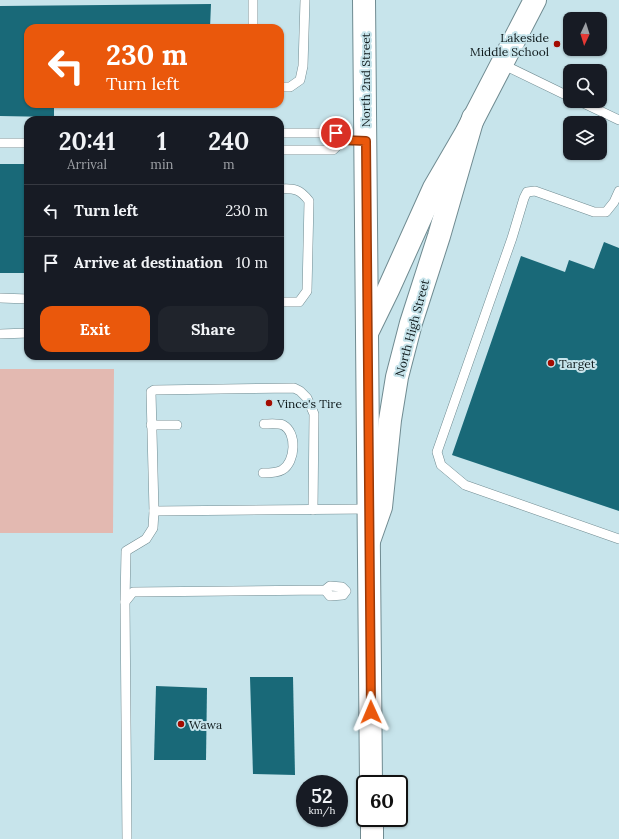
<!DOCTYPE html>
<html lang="en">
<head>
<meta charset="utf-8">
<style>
  :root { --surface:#171b24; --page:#20242c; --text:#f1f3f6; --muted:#9ea1a6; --line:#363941; --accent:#ea580c }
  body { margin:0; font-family:Lora,serif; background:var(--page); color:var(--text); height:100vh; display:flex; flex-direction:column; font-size:15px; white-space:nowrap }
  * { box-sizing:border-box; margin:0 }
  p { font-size:13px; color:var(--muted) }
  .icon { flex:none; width:22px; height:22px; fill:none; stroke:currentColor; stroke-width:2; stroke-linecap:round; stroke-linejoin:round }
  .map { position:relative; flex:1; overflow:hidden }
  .sheet { position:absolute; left:24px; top:116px; width:260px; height:244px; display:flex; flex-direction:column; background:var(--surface); border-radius:12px; box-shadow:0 1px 3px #0004 }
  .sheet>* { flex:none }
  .banner { position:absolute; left:24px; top:24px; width:260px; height:84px; border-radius:12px; box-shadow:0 1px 3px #0004; background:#ea580c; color:#fff; overflow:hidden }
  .needle { width:26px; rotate:184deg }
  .buttons { position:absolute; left:563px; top:12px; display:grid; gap:8px }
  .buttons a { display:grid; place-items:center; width:44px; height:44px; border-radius:8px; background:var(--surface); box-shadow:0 1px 3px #0004; font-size:20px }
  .speed { position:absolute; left:296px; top:775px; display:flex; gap:8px; font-size:20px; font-weight:700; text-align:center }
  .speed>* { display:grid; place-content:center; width:52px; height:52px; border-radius:50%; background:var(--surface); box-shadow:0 1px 3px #0004; line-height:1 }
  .speed small { font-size:10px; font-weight:400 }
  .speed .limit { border:2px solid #111; border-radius:6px; background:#fff; color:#111 }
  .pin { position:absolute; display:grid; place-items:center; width:34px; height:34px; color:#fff; margin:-17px; border:2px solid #fff; border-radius:50%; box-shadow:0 1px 4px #0007 }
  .me { position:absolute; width:44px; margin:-22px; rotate:359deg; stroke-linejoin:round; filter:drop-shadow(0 0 3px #0008) }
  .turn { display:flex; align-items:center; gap:14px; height:84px; padding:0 16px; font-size:18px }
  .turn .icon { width:52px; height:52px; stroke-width:2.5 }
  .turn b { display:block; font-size:28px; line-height:34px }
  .eta { display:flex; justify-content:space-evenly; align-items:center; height:68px; text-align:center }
  .eta b { font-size:24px; font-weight:800; line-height:28px }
  .cta { display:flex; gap:8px; margin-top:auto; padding:8px 16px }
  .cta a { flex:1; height:46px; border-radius:12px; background:var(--accent); color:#fff; font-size:16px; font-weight:800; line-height:46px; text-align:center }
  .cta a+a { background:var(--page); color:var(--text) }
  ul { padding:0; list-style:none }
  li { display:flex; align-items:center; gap:12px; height:52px; padding:0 16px; border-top:1px solid var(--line) }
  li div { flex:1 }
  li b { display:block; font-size:15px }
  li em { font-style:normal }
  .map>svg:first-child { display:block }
</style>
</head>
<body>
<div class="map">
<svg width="619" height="839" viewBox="0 0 619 839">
  <rect width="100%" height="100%" fill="#c7e4eb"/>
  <!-- green -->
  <path fill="#e3b9b1" d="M 0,369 L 114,369 L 113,533 L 0,533 Z"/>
  <!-- building -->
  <g fill="#196978">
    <path d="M 211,4 L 210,28 L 28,28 L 28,104 L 54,104 L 54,117 L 0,116 L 0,6 Z"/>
    <rect x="0" y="164" width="28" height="109"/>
    <path d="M 604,242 L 619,248 L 619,511 L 452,455 L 521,256 L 565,272 L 569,260 L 594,269 Z"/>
    <path d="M 250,677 L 293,677 L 295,775 L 253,774 Z"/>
    <path d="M 156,686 L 207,688 L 206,760 L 154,760 Z"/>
  </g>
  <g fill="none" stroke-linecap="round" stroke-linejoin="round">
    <defs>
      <g id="service">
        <path d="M 253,28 L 253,0"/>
        <path d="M 502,64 L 570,97"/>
        <path d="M 280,87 L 290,87 L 300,80 L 303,66 L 305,0"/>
        <path d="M 579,101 L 619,120"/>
        <path d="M 280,133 L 336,133 L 343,140"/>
        <path d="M 0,143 L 28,143"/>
        <path d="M 280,150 L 333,150 L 343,140 L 366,141"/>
        <path d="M 280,189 C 294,188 300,189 309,201 L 307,291 L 299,302 L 280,302"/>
        <path d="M 619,191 L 614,202 L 606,212 L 594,212 L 535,191 L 527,192 L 524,198 L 512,238 L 437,452 L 441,465 L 465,485 L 619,539"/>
        <path d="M 0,298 L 28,299"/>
        <path d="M 0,334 L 28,333"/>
        <path d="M 151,425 L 177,425"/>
        <path d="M 263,473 C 269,473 277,473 282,470 C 296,462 297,432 283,425 C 278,423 269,424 264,424"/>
        <path d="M 154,511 L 151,392 L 154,390 L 294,388 L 300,391 L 307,398 L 314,414 L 313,510"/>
        <path d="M 125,602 L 126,551 L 146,539 L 153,528 L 154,511 L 369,509"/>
        <path d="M 127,839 L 125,602 L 133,592 L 325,590 L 330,586 L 342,587 L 346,591 L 343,595 L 330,596 L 325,590"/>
      </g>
      <g id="tertiary">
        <path d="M 367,333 L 388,290 L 434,188 L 466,133 L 535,0"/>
        <path d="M 369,541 L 381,507 L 390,420 L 397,377 L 411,323 L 439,236 L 473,118"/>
      </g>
      <g id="primary">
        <path d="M 364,0 L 371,784"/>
        <path d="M 372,818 L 372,839"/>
      </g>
    </defs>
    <!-- service casing -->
    <use href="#service" stroke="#708b91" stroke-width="10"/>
    <!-- tertiary casing -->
    <use href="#tertiary" stroke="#708b91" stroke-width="24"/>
    <!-- primary casing -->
    <use href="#primary" stroke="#708b91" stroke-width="24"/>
    <!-- service -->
    <use href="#service" stroke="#fff" stroke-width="9"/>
    <!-- tertiary -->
    <use href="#tertiary" stroke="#fff" stroke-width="22"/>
    <!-- primary -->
    <use href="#primary" stroke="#fff" stroke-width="22"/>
  </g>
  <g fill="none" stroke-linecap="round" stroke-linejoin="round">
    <defs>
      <path id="route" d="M 336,133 L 343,140 L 366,141 L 371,712"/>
    </defs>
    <!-- route casing -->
    <use href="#route" stroke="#983908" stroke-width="10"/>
    <!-- route -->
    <use href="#route" stroke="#ea580c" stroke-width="7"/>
  </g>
  <!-- markers -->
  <g fill="#a30c01" stroke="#c7e4eb" stroke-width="1.5">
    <circle cx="557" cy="44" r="4"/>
    <circle cx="551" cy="363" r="4"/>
    <circle cx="269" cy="403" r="4"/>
    <circle cx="181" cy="724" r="4"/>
  </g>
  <g text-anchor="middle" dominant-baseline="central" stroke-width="4" stroke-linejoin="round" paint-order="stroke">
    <!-- poi labels -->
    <g font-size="12" fill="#0f1a1c" stroke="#c7e4eb" text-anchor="start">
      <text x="549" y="37" text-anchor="end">Lakeside<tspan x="549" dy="14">Middle School</tspan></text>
      <text x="559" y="363">Target</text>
      <text x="277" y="403">Vince's Tire</text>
      <text x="189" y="724">Wawa</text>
    </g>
    <!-- street labels -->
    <g font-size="12" fill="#0f1a1c" stroke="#c7e4eb">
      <text transform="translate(365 80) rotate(-90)">North 2nd Street</text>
      <text transform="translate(412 328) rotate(-75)">North High Street</text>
    </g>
  </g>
</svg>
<div class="buttons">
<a><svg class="needle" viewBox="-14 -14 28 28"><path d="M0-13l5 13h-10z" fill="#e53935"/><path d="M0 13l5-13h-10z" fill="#9ea1a6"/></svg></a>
<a><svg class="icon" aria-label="search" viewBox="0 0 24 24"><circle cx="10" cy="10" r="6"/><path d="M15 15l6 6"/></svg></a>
<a><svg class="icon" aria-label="layers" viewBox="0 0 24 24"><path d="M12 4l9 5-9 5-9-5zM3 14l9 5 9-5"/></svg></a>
</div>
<div class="speed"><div>52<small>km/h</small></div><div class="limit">60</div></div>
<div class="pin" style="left:336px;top:133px;background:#d93025"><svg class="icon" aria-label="arrive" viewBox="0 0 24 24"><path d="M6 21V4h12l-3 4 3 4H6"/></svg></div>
<svg class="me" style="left:371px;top:712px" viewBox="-20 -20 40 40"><path d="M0-17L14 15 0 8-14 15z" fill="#ea580c" stroke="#fff" stroke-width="4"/></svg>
<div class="banner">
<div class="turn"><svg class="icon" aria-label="left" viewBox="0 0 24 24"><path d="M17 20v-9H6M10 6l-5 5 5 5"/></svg><div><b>230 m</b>Turn left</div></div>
</div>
<section class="sheet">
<div class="eta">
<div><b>20:41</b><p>Arrival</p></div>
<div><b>1</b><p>min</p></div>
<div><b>240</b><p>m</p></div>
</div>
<ul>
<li><svg class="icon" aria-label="left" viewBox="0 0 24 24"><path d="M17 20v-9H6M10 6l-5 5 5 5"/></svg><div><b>Turn left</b></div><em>230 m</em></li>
<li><svg class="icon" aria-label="arrive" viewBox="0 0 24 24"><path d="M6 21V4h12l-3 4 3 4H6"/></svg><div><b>Arrive at destination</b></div><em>10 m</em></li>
</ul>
<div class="cta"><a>Exit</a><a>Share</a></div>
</section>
</div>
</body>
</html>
